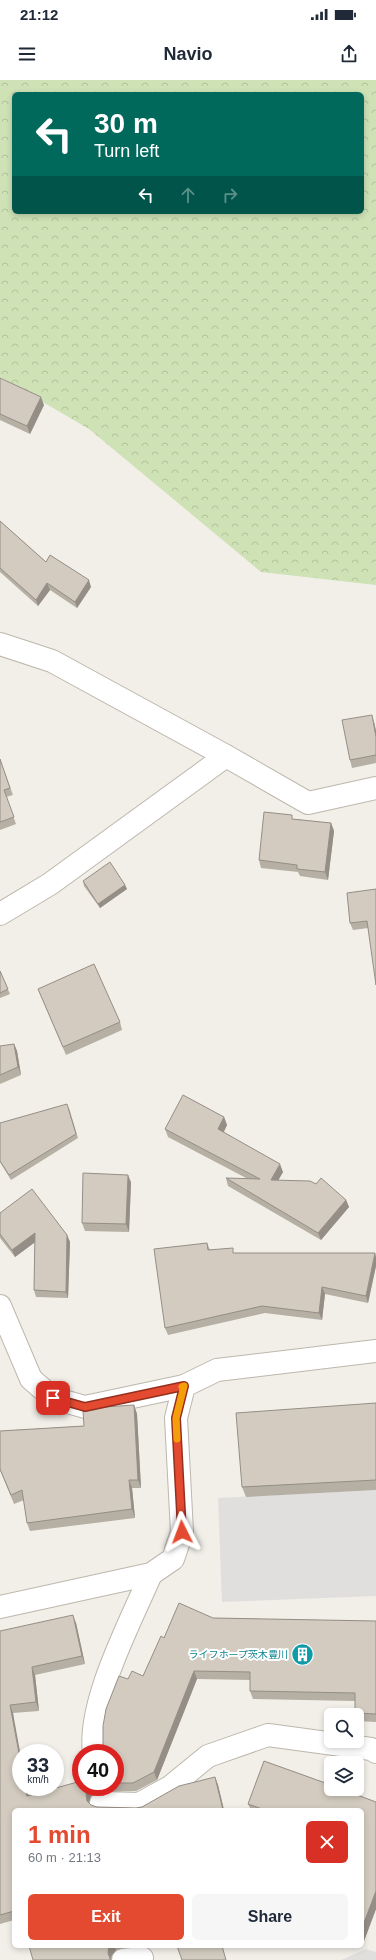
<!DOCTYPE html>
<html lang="en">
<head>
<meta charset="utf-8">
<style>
  :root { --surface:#fff; --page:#f6f6f7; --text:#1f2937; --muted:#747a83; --accent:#e34a2f }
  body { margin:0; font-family:Helvetica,"Noto Sans JP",sans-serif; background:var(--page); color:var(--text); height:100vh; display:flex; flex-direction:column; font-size:15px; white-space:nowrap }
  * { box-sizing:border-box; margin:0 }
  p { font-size:13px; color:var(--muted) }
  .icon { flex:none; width:22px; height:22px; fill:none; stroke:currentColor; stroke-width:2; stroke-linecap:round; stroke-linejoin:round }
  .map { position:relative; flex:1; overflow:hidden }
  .sheet { position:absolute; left:12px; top:1728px; width:352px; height:140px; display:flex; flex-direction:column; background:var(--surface); border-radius:6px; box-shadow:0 2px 6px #0003 }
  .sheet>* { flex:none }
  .hud { position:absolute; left:12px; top:12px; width:352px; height:122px; border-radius:6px; box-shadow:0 2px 6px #0003; background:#00695c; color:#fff; overflow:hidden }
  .fabs { position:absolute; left:324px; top:1628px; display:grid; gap:8px }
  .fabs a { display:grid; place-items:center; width:40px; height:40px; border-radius:6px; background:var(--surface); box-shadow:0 2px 6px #0003; font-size:20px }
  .speed { position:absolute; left:12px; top:1664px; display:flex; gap:8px; font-size:20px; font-weight:700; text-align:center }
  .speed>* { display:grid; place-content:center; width:52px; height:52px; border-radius:50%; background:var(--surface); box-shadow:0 2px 6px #0003; line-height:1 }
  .speed small { font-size:10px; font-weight:400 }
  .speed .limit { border:6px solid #d22; background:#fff; color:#111 }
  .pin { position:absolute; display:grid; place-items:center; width:34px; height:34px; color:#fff; margin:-17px; border-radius:8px; box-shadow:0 2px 6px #0006 }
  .me { position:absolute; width:44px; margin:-22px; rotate:357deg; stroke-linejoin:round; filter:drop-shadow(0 0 3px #0008) }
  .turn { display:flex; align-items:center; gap:14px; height:84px; padding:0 16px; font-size:18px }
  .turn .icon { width:52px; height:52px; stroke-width:2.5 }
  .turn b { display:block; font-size:28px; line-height:34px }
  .lanes { display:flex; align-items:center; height:38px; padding:0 16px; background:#0003; justify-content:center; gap:20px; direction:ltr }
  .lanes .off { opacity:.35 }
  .round { display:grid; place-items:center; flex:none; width:42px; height:42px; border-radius:6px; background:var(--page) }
  .headline { display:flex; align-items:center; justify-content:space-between; height:68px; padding:0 16px }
  h1 { font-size:24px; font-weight:700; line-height:30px; color:var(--accent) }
  .button { display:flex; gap:8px; margin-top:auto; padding:8px 16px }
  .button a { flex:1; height:46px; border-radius:6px; background:var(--accent); color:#fff; font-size:16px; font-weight:700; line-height:46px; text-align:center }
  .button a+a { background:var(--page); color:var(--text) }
  .status { display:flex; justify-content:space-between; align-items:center; height:28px; padding:0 20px; background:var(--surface); direction:ltr }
  .status svg { height:11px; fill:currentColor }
  header { display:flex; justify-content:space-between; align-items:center; height:52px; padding:0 16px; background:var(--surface); font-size:18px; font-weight:700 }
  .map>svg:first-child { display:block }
</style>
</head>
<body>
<div class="status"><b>21:12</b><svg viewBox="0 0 49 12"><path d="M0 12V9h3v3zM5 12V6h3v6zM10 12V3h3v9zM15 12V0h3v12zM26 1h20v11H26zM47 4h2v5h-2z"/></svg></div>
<header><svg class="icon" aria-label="menu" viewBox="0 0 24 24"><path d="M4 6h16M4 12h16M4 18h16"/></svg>Navio<svg class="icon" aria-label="share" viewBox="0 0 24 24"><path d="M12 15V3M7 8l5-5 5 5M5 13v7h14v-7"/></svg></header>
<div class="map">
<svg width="376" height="1880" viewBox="0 0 376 1880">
  <defs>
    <pattern id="forest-crowns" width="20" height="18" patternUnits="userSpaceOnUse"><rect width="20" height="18" fill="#cee2b6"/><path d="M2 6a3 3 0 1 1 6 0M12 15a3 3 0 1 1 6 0" fill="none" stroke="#b2c39d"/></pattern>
  </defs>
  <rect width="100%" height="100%" fill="#f2efe9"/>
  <!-- forest -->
  <path fill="url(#forest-crowns)" fill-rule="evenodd" d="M 0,0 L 376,0 L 376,505 L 261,492 L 89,349 L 0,297 ZM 14,14 L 362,14 L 362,132 L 14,132 Z"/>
  <!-- parking -->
  <g fill="#e1dfdd">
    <path d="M 376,1410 L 376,1516 L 222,1522 L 218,1418 Z"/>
    <path d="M 366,1869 L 376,1872 L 376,1880 L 341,1880 Z"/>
  </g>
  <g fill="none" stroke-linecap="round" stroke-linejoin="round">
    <defs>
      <g id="minor">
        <path d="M 0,564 L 52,581 L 226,676 L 308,723 L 376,708"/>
        <path d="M 0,834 L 50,804 L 226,676"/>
        <path d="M 0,1226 L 31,1299 L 53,1318 L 85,1327 L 184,1306"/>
        <path d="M 94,1673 C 87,1623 131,1541 151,1494"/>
        <path d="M 101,1723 L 139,1724 L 170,1707 L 208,1676 L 268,1655 L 371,1669 L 376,1672"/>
        <path d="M 123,1880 L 142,1878"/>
      </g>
      <path id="tertiary" d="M 0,1527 L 151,1494 L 173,1479 L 182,1452 L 176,1338 L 184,1306 L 217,1290 L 376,1271"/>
    </defs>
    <!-- minor casing -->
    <use href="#minor" stroke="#bdb7ac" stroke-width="24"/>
    <!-- tertiary casing -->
    <use href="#tertiary" stroke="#bdb7ac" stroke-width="24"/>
    <!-- minor -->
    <use href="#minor" stroke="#fff" stroke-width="22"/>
    <!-- tertiary -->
    <use href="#tertiary" stroke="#fff" stroke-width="22"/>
  </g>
  <!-- wall -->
  <g fill="#b5afa4">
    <path d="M 0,298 L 44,325 L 30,354 L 0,340 Z"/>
    <path d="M 0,441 L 46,482 L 91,507 L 77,528 L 50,510 L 38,526 L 0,492 Z"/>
    <path d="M 374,642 L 376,651 L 376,683 L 352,688 L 350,680 Z"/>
    <path d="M 0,679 L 13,715 L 6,717 L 16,744 L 0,750 Z"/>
    <path d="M 294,739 L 331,743 L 334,751 L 328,800 L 300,796 L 298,792 L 261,788 L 259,780 Z"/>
    <path d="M 83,801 L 125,805 L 127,809 L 100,828 L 84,806 Z"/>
    <path d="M 376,809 L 368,848 L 353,850 L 350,843 Z"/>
    <path d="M 0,891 L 10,914 L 0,918 Z"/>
    <path d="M 38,909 L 120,942 L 122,950 L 66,975 Z"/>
    <path d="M 14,964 L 17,971 L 21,995 L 0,1004 L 0,966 Z"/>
    <path d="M 69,1028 L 78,1058 L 11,1100 L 0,1082 L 0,1043 Z"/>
    <path d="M 224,1037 L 227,1045 L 224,1052 L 283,1092 L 278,1100 L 346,1120 L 349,1127 L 321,1160 L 228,1106 L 226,1098 L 248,1099 L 168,1057 L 165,1049 Z"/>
    <path d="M 131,1102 L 129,1152 L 85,1151 L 82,1143 Z"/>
    <path d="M 0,1133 L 67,1155 L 70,1162 L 68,1218 L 36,1217 L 34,1210 L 35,1162 L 15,1177 L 0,1158 Z"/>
    <path d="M 207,1163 L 210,1170 L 235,1173 L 375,1173 L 376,1177 L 376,1186 L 368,1223 L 325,1214 L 322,1240 L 265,1233 L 168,1255 L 165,1248 Z"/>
    <path d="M 376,1323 L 376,1410 L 246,1417 L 242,1407 Z"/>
    <path d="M 134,1325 L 137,1334 L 141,1408 L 132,1408 L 135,1438 L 30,1451 L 27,1443 L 24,1420 L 14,1424 L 0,1390 L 0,1351 L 84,1346 Z"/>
    <path d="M 213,1538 L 376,1541 L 376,1642 L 358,1641 L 357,1639 L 357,1635 L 355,1635 L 355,1621 L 253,1619 L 250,1611 L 250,1600 L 197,1599 L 157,1700 L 136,1711 L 95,1712 L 91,1716 L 89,1722 L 91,1725 L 97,1727 L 136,1728 L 142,1727 L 215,1697 L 218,1705 L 224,1730 L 14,1730 L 14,1840 L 0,1844 L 0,1551 L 76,1543 L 85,1584 L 35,1595 L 39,1631 L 13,1633 L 21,1707 L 27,1707 L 28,1715 L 81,1707 L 115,1707 L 115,1673 L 128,1599 L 143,1596 L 164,1558 Z"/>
    <path d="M 264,1681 L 331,1705 L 331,1709 L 341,1709 L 376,1722 L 376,1829 L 364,1861 L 362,1860 L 362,1730 L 251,1730 L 248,1724 Z"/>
    <path d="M 29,1866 L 135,1866 L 116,1870 L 112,1875 Z"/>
  </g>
  <!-- shaded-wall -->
  <g fill="#948e86">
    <path d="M 41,317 L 44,325 L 30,354 L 27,346 Z"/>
    <path d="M 89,500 L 91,507 L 77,528 L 75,522 Z"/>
    <path d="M 47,503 L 50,510 L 38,526 L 36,520 Z"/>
    <path d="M 372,635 L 374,642 L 376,651 L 376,657 Z"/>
    <path d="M 331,743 L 334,751 L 328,800 L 325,792 Z"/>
    <path d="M 125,805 L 127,809 L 100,828 L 98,824 Z"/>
    <path d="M 14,964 L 17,971 L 21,995 L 18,987 Z"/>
    <path d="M 224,1037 L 227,1045 L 221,1057 L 218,1049 Z"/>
    <path d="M 280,1084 L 283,1092 L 274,1108 L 271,1100 Z"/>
    <path d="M 128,1095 L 131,1102 L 129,1152 L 126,1144 Z"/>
    <path d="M 346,1120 L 349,1127 L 321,1160 L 318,1153 Z"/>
    <path d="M 35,1153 L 38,1160 L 15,1177 L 12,1170 Z"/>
    <path d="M 67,1155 L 70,1162 L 68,1218 L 66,1212 Z"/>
    <path d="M 375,1173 L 376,1177 L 376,1186 L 368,1223 L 366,1216 Z"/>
    <path d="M 322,1207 L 325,1214 L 322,1240 L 319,1233 Z"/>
    <path d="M 134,1325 L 137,1334 L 141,1408 L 138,1400 Z"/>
    <path d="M 129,1400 L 132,1408 L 135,1438 L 132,1429 Z"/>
    <path d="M 73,1535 L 76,1543 L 85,1584 L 82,1576 Z"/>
    <path d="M 32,1587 L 35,1595 L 39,1631 L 36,1622 Z"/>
    <path d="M 194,1591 L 197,1599 L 157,1700 L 154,1692 Z"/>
    <path d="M 10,1625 L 13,1633 L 21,1677 L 21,1684 Z"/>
    <path d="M 215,1697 L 218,1705 L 224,1730 L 223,1730 Z"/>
    <path d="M 25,1707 L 27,1707 L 30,1724 L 27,1716 Z"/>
    <path d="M 89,1707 L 94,1707 L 95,1712 L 91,1716 L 89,1722 L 87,1721 L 86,1714 L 88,1708 Z"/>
    <path d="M 376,1811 L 376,1829 L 364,1861 L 362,1854 L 362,1848 Z"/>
    <path d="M 109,1866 L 115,1866 L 116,1870 L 112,1875 L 111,1880 L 108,1873 Z"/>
  </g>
  <!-- building -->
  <g fill="#d3cbbf" stroke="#948e86">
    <path d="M 0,298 L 41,317 L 27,346 L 0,334 Z"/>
    <path d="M 0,441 L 46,482 L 50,475 L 89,500 L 75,522 L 47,503 L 36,520 L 0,488 Z"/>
    <path d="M 372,635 L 376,657 L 376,675 L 350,680 L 342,640 Z"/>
    <path d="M 0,679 L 10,708 L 4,710 L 14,737 L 0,742 Z"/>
    <path d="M 264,732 L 292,735 L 292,739 L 331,743 L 325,792 L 297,789 L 297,785 L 259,780 Z"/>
    <path d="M 110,782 L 125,805 L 98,824 L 83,801 Z"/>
    <path d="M 376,809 L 376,905 L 367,841 L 350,843 L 347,813 Z"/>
    <path d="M 94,884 L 120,942 L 63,967 L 38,909 Z"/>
    <path d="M 0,891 L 8,909 L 0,913 Z"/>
    <path d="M 14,964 L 18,987 L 0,995 L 0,966 Z"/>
    <path d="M 183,1015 L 224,1037 L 218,1049 L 280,1084 L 271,1100 L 310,1101 L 316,1104 L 321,1098 L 346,1120 L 318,1153 L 226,1098 L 260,1099 L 165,1049 Z"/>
    <path d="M 67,1024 L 76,1054 L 9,1095 L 0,1081 L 0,1043 Z"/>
    <path d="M 83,1093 L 128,1095 L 126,1144 L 82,1143 Z"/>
    <path d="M 32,1109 L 67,1155 L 66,1212 L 34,1210 L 35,1153 L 12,1170 L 0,1154 L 0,1133 Z"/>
    <path d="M 207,1163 L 208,1170 L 233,1168 L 233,1173 L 375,1173 L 366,1216 L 322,1207 L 319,1233 L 262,1226 L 165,1248 L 154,1169 Z"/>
    <path d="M 376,1323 L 376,1400 L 242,1407 L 236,1333 Z"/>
    <path d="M 134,1325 L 138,1400 L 129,1400 L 132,1429 L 27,1443 L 22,1410 L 11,1415 L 0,1389 L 0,1351 L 84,1346 L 83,1331 L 104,1327 Z"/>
    <path d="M 179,1523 L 213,1538 L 376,1541 L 376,1634 L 355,1633 L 355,1613 L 250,1611 L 250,1592 L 194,1591 L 154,1692 L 133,1703 L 115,1703 L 115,1673 L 100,1673 L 103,1665 L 103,1646 L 106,1629 L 119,1596 L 128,1599 L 132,1591 L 143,1596 L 161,1556 L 164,1558 Z"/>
    <path d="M 73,1535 L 82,1576 L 32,1587 L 36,1622 L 10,1625 L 21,1684 L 21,1707 L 25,1707 L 27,1716 L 81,1701 L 81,1707 L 89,1707 L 88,1708 L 86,1714 L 87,1721 L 91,1725 L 97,1727 L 136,1728 L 142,1727 L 179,1706 L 215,1697 L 223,1730 L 14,1730 L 14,1831 L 0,1835 L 0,1551 Z"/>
    <path d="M 264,1681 L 331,1705 L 331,1709 L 341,1709 L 376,1722 L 376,1811 L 362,1848 L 362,1730 L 265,1730 L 248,1724 Z"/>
    <path d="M 29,1866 L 109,1866 L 108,1873 L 110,1879 L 111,1880 L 33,1880 Z"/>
    <path d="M 177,1866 L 222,1866 L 226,1880 L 182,1880 Z"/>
  </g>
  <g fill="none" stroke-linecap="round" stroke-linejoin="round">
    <defs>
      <path id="route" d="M 53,1318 L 85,1327 L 184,1306 L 176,1338 L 182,1452"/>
    </defs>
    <!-- route casing -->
    <use href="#route" stroke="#94301f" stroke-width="10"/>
    <!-- route -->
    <use href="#route" stroke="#e34a2f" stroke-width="7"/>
    <!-- slow -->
    <path stroke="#f59e0b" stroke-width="7" d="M 177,1359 L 176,1338 L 184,1306 L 182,1307"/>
  </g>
  <!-- icons -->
  <defs>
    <symbol id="building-disc" viewBox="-11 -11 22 22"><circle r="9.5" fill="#0f9aa8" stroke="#fff"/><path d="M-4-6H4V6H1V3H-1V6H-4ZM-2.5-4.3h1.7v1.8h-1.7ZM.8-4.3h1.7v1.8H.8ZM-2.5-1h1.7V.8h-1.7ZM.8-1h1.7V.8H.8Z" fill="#fff"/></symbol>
  </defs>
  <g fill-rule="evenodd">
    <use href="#building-disc" x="290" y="1562" width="25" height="25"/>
  </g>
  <g text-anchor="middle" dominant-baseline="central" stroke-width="4" stroke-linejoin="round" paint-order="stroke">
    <!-- culture labels -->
    <g font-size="10" fill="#0d838f" stroke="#fff" text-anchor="end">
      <text x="288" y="1574">ライフホープ茨木豊川</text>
    </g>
  </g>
</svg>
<div class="fabs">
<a><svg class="icon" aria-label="search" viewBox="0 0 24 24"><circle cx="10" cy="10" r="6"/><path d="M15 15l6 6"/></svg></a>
<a><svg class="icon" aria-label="layers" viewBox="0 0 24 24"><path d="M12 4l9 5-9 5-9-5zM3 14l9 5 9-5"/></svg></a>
</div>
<div class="speed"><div>33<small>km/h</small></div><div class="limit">40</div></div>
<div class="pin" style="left:53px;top:1318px;background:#d93025"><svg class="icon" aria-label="arrive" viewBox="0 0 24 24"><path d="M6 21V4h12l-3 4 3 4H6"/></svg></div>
<svg class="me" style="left:182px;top:1452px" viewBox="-20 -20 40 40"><path d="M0-17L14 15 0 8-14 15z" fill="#e34a2f" stroke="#fff" stroke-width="4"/></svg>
<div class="hud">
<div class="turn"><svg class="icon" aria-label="left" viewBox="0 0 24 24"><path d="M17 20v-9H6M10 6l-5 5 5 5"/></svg><div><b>30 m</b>Turn left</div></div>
<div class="lanes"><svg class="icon" aria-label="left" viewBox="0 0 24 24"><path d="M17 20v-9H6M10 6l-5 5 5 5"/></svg><svg class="icon off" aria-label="ahead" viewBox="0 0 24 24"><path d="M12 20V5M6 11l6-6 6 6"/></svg><svg class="icon off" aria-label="right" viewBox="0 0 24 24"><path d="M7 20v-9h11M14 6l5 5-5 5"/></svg></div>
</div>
<section class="sheet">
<div class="headline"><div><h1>1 min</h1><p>60 m · 21:13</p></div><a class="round" style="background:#d93025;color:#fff"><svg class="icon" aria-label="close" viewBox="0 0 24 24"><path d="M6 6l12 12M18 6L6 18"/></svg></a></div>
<div class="button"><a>Exit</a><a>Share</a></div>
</section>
</div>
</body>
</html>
